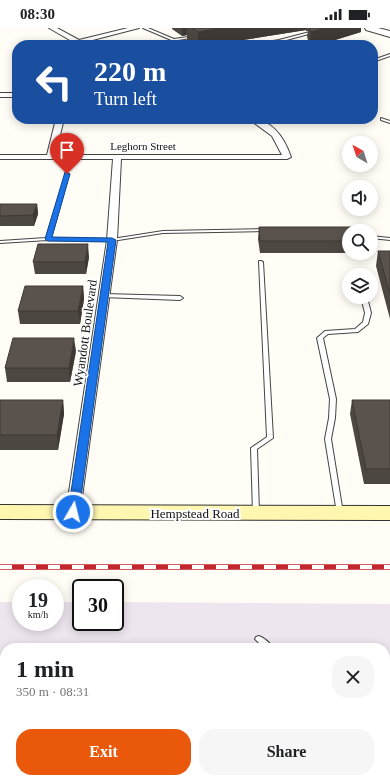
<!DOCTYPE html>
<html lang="en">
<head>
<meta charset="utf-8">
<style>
  :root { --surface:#fff; --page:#f6f6f6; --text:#202124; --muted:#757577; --accent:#ea580c }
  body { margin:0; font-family:"Times New Roman",serif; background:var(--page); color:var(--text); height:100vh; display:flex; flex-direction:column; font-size:15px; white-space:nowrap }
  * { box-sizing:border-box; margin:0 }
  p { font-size:13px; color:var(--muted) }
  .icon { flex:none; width:22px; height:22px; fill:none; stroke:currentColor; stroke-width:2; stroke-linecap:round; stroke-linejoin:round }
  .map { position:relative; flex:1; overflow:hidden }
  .details { position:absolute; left:0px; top:615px; width:390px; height:140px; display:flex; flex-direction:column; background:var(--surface); border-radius:16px 16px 0 0; box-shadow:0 2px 10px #0003 }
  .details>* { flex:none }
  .guide { position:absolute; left:12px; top:12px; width:366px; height:84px; border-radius:16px; box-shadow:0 2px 10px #0003; background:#1a4fa0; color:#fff; overflow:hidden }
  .needle { width:26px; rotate:321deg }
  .tools { position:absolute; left:342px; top:108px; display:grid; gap:8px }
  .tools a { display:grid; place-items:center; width:36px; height:36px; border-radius:50%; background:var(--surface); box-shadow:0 2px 10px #0003; font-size:20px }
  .speed { position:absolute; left:12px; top:551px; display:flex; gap:8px; font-size:20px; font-weight:700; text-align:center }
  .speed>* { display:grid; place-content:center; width:52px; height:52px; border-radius:50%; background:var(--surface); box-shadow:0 2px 10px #0003; line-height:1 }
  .speed small { font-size:10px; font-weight:400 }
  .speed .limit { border:2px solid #111; border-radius:6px; background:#fff; color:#111 }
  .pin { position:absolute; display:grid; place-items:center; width:34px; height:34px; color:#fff; margin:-41px -17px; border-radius:50% 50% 50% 0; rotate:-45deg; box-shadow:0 0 4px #0007 }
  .pin .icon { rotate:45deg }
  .me { position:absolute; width:44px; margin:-22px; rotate:8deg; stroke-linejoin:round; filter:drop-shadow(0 0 3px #0008) }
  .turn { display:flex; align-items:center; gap:14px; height:84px; padding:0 16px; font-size:18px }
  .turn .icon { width:52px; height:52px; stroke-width:2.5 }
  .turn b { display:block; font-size:28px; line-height:34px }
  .round { display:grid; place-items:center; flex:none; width:42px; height:42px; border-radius:16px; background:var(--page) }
  .head { display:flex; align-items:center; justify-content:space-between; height:68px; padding:0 16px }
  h1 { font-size:24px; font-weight:700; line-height:30px }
  .button { display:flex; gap:8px; margin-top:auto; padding:8px 16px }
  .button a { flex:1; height:46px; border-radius:16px; background:var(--accent); color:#fff; font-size:16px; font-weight:700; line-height:46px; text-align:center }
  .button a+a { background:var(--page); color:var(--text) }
  .status { display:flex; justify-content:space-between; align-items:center; height:28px; padding:0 20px; background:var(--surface); direction:ltr }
  .status svg { height:11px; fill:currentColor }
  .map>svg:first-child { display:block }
</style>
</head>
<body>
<div class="status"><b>08:30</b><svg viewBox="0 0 49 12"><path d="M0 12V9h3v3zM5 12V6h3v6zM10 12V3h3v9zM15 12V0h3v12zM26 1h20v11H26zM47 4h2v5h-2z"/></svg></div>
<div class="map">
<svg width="390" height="755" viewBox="0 0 390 755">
  <rect width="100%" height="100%" fill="#fffdf5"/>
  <!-- industrial -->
  <path fill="#eee6ef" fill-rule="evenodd" d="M 0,574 L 21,574 L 21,594 L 55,594 L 55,574 L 81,574 L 81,594 L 115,594 L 115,574 L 390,576 L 390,755 L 0,755 ZM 5,620 L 385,620 L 385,750 L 5,750 Z"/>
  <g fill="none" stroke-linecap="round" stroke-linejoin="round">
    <defs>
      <g id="service">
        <path d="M 143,0 L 148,0 L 174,11 L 195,8 L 197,9 L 178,12 L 188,17 L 183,17 Z"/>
        <path d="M 325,0 L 331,0 L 279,14 L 259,17 L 250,17 L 279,12 Z"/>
        <path d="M 390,26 L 390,28 L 373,34 L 373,32 Z"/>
        <path d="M 381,90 L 390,93 L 390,95 L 381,92 Z"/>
        <path d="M 66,145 L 69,146 L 51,210 L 112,211 L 163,203 L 266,201 L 268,202 L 266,203 L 163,205 L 112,213 L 48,212 L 0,215 L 0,213 L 46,210 Z"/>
        <path d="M 371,208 L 390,210 L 390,212 L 371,210 Z"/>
        <path d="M 259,233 L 261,233 L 263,234 L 273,410 L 257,421 L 259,485 L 258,487 L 254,487 L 253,485 L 251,420 L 267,409 L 259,234 Z"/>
        <path d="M 104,266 L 180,268 L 183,270 L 180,272 L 102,269 L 101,268 L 102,267 Z"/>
        <path d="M 361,269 L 367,269 L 371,285 L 368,296 L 358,304 L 328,306 L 323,310 L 336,371 L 335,390 L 331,411 L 343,485 L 342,487 L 338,487 L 337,485 L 325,411 L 329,390 L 330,371 L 317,310 L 325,303 L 355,301 L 363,294 L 365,285 Z"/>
        <path d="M 259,608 C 264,610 270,615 273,620 L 264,620 L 255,611 L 256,609 Z"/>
        <path d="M 390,707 L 390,716 L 385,719 L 385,710 Z"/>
        <path d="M 336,750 L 346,750 L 345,752 L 346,755 L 337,755 L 336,752 Z"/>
      </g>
      <g id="minor">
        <path d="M 49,0 L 57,0 L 79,12 L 128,0 L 139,0 L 81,15 L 81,17 L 75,17 L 75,15 Z"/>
        <rect x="0" y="65" width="17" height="4"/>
        <path d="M 56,91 L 64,91 L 55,127 L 282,127 L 272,108 L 249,91 C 272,91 284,109 291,129 L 287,131 L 121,131 L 117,212 L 80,484 L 78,487 L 73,489 L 68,487 L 66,484 L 107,212 L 113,131 L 0,131 L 0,127 L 47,127 Z"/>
      </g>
      <path id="tertiary" d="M 365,0 L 378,0 L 390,3 L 390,9 L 366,2 Z"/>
      <path id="secondary" d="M 0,477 L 390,478 L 390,492 L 0,491 Z"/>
    </defs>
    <!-- service casing -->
    <use href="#service" stroke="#444" stroke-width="2"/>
    <!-- minor casing -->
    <use href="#minor" stroke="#444" stroke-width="2"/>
    <!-- tertiary casing -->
    <use href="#tertiary" stroke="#444" stroke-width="2"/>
    <!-- secondary casing -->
    <use href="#secondary" stroke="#333" stroke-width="2"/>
    <!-- service -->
    <use href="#service" fill="#fff" fill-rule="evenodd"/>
    <!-- minor -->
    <use href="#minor" fill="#fff" fill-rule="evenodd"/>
    <!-- tertiary -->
    <use href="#tertiary" fill="#fff" fill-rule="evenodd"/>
    <!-- secondary -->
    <use href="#secondary" fill="#fff6b0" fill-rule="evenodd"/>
    <defs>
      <g id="rail">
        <path d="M 0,539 L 390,539"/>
        <path d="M 0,737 L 5,743"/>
        <path d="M 10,750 L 14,755"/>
      </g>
    </defs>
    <!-- rail casing -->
    <use href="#rail" stroke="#c4262e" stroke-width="5.5"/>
    <!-- rail -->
    <use href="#rail" stroke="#fff" stroke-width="4" stroke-dasharray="12" stroke-linecap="butt"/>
  </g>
  <!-- wall -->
  <g fill="#4d4742">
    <path d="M 172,0 L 361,0 L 361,4 L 319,17 L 309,17 L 307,8 L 308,3 L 306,3 L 306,2 L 211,17 L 195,17 L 187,12 L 187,7 L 182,8 L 172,1 Z"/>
    <path d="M 0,176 L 37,176 L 38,186 L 34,198 L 0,198 Z"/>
    <path d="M 259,199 L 349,203 L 349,225 L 260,225 L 258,211 Z"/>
    <path d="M 378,223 L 390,223 L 390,291 L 376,238 Z"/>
    <path d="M 89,229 L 86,246 L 35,246 L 33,234 Z"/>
    <path d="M 83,258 L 84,271 L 80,296 L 20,296 L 18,283 Z"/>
    <path d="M 76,323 L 70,354 L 7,354 L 5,340 Z"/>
    <path d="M 0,372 L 63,372 L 64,386 L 58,422 L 0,422 Z"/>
    <path d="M 352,372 L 390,372 L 390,456 L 364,456 L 350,386 Z"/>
  </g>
  <!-- shaded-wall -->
  <g fill="#3f3936">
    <path d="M 182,0 L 187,0 L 187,7 L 182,8 Z"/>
    <path d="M 192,0 L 306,0 L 306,2 L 211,17 L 198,17 L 198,4 Z"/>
    <path d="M 326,0 L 361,0 L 361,4 L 319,17 L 310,17 L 311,4 Z"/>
    <path d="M 37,176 L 38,186 L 34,198 L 33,187 Z"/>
    <path d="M 88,216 L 89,229 L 86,246 L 85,234 Z"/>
    <path d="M 83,258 L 84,271 L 80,296 L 78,283 Z"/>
    <path d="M 74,310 L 76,323 L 70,354 L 69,340 Z"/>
    <path d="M 63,372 L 64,386 L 58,422 L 57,407 Z"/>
  </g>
  <!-- building -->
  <g fill="#5a524d" stroke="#3f3936">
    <path d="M 192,0 L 222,0 L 198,4 Z"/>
    <path d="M 310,0 L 326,0 L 311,4 Z"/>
    <path d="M 0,176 L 37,176 L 33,187 L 0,188 Z"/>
    <path d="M 259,199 L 360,199 L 361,203 L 349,203 L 349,213 L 260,213 Z"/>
    <path d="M 38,216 L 88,216 L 85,234 L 33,234 Z"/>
    <path d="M 378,223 L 390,223 L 390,266 Z"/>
    <path d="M 25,258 L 83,258 L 78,283 L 18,283 Z"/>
    <path d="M 13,310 L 74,310 L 69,340 L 5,340 Z"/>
    <path d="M 0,372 L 63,372 L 57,407 L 0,407 Z"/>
    <path d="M 352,372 L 390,372 L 390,441 L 366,441 Z"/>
  </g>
  <!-- route -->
  <path fill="#1a73e8" stroke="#114b97" d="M 65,144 L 70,146 L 52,209 L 112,210 L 116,212 L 79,484 L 77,487 L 70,487 L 68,484 L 108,214 L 48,213 L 45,211 Z"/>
  <g text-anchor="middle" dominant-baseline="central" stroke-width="4" stroke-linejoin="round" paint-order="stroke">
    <!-- far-street labels -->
    <g font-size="11" fill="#111" stroke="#fff">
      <text x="143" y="118">Leghorn Street</text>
    </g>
    <!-- street labels -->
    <g font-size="13" fill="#111" stroke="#fff">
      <text transform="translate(85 305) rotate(-82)">Wyandott Boulevard</text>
      <text x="195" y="485">Hempstead Road</text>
    </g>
  </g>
</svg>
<div class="tools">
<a><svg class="needle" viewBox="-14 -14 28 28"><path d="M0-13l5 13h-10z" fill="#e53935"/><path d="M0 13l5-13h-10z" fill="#757577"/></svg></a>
<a><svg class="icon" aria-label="sound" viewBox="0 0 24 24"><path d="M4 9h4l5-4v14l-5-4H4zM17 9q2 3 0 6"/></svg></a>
<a><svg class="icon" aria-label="search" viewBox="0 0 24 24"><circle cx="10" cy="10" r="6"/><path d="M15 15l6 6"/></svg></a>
<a><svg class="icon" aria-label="layers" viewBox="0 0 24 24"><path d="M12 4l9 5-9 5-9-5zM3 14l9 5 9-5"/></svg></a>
</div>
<div class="speed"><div>19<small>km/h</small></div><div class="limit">30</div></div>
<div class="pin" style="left:67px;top:146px;background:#d93025"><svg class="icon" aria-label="arrive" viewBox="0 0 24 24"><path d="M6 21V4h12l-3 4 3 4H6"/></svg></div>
<svg class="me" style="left:73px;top:484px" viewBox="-20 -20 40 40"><circle r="17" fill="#1a73e8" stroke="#fff" stroke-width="3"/><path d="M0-11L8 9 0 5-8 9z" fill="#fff"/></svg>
<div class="guide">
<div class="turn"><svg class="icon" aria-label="left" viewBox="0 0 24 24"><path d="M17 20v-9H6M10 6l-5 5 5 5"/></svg><div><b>220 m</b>Turn left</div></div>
</div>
<section class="details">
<div class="head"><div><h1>1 min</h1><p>350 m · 08:31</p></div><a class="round"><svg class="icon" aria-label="close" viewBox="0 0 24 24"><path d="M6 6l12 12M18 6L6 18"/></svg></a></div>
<div class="button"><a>Exit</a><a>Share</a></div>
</section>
</div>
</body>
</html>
